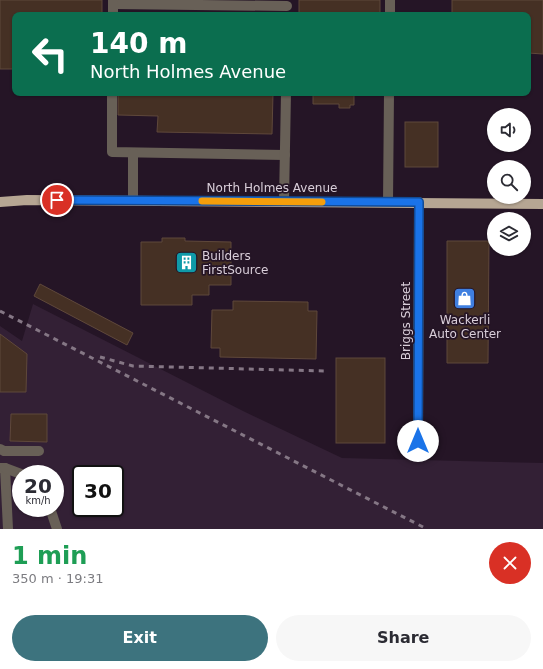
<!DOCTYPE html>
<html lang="en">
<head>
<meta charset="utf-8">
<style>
  :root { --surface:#fff; --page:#f7f7f7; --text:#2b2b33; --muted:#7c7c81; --accent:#3d737e }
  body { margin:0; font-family:"DejaVu Sans",sans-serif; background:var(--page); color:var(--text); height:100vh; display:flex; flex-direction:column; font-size:15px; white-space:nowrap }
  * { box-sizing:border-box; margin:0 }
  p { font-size:13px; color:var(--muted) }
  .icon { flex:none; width:22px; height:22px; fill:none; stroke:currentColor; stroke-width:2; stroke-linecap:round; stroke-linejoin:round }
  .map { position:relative; height:529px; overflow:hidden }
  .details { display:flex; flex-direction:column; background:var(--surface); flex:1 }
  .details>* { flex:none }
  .guide { position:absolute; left:12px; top:12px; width:519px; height:84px; border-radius:8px; box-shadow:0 1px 3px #0004; background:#0b6e4f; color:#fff; overflow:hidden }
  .buttons { position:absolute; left:487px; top:108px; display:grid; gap:8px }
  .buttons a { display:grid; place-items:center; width:44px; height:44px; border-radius:50%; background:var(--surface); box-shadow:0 1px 3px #0004; font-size:20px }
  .speed { position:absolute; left:12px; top:465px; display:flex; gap:8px; font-size:20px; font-weight:700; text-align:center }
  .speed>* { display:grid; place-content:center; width:52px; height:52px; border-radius:50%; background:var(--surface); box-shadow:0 1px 3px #0004; line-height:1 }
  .speed small { font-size:10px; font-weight:400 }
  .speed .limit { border:2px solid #111; border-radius:6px; background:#fff; color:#111 }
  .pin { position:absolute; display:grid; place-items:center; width:34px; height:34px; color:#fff; margin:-17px; border:2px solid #fff; border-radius:50%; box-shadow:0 1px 4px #0007 }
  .me { position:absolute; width:44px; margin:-22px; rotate:0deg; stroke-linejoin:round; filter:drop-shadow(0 0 3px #0008) }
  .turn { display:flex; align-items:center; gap:14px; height:84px; padding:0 12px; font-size:18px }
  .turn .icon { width:52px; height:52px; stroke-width:2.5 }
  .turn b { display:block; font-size:28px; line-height:34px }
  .round { display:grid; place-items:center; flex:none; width:42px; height:42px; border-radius:21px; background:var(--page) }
  .headline { display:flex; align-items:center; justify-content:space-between; height:68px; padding:0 12px }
  h1 { font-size:24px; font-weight:700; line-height:30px; color:#1e9e55 }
  .primary-button { display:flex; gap:8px; margin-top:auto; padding:8px 12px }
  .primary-button a { flex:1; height:46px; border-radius:24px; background:var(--accent); color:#fff; font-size:16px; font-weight:700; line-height:46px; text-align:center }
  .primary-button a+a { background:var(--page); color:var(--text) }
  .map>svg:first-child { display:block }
</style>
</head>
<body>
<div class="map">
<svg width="543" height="529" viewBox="0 0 543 529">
  <rect width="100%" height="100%" fill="#251526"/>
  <!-- built -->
  <path fill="#332035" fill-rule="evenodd" d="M 33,304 L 243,411 L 342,458 L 543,463 L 543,529 L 0,529 L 0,326 L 22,341 ZM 21,474 L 55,474 L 55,508 L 21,508 ZM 81,474 L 115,474 L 115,508 L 81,508 Z"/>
  <!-- building -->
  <g fill="#453024" stroke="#5f483b">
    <path d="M 0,0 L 102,0 L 102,15 L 15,15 L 15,69 L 0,69 Z"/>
    <rect x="299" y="0" width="81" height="15"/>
    <path d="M 452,0 L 543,0 L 543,54 L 528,53 L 528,15 L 452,15 Z"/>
    <path d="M 118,93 L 273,93 L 272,134 L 157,132 L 158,116 L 118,115 Z"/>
    <path d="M 313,93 L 354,93 L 354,105 L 350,105 L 350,108 L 339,108 L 339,104 L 313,104 Z"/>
    <rect x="405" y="122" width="33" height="45"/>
    <path d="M 162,238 L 185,238 L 185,241 L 231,242 L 231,285 L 209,285 L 209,295 L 192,295 L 192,305 L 141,305 L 141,242 L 162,242 Z"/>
    <path d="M 447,241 L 489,241 L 488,363 L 447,363 Z"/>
    <path d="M 40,284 L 133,333 L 127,345 L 34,296 Z"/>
    <path d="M 233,301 L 308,302 L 308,311 L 317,311 L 316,359 L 220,357 L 220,348 L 211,348 L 212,310 L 233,310 Z"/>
    <path d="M 0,334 L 27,354 L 26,392 L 0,392 Z"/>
    <rect x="336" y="358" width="49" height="85"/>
    <path d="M 11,414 L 47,414 L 47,442 L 10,441 Z"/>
  </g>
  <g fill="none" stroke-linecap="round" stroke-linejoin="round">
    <!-- minor -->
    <g stroke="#686057" stroke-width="10">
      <path d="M 113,0 L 113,4 L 287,6"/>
      <path d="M 113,15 L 113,4"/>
      <path d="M 390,15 L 390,0"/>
      <path d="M 112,93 L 112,152 L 285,155"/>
      <path d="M 133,200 L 133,153"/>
      <path d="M 284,201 L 286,93"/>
      <path d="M 388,202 L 389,93"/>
      <path d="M 418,441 L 419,202"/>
      <path d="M 0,449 L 4,451 L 39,451"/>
      <path d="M 0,468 L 5,468 L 8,529"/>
      <path d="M 5,468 L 21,474"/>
      <path d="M 50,508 L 57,529"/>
    </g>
    <!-- major -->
    <path stroke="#b6a693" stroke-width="10" d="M 0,202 L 27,200 L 543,204"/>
    <!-- rail -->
    <g stroke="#857785" stroke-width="3" stroke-dasharray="5 5" stroke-linecap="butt">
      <path d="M 0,311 L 427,529"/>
      <path d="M 100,357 L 133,366 L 325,371"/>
    </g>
  </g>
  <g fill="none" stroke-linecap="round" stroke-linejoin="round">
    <defs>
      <path id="route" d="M 57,200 L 419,202 L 418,441"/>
    </defs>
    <!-- route casing -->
    <use href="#route" stroke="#114b97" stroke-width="10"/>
    <!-- route -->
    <use href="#route" stroke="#1a73e8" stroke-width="7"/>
    <!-- slow -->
    <path stroke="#f59e0b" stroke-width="7" d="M 202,201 L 322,202"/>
  </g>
  <!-- icons -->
  <defs>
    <symbol id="building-square" viewBox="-11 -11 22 22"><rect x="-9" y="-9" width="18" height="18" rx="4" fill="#0f9aa8" stroke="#251526"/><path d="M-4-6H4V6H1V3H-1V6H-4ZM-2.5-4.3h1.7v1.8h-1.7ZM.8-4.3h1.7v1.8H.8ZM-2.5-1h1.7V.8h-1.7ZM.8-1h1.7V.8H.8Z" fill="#fff"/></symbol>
    <symbol id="shop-square" viewBox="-11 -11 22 22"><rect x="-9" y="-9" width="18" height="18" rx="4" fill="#3f7fe0" stroke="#251526"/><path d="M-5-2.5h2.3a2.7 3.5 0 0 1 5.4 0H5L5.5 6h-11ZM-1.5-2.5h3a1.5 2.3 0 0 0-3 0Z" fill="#fff"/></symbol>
  </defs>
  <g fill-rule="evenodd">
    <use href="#building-square" x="174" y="250" width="25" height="25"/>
    <use href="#shop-square" x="452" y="286" width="25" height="25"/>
  </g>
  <g text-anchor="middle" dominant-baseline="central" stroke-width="3.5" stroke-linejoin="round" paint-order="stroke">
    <!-- street labels -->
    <g font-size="12" fill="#d9ced9" stroke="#251526">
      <text x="272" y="188">North Holmes Avenue</text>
      <text transform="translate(406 321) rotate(-90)">Briggs Street</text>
    </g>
    <!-- poi labels -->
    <g font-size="12" fill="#d9ced9" stroke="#251526" text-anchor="start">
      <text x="202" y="256">Builders<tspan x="202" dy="14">FirstSource</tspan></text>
      <text x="465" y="320" text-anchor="middle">Wackerli<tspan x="465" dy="14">Auto Center</tspan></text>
    </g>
  </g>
</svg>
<div class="buttons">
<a><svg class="icon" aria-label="sound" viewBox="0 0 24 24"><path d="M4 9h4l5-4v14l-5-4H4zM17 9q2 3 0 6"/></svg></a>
<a><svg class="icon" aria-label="search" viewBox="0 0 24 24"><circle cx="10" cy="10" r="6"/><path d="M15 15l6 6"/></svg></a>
<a><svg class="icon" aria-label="layers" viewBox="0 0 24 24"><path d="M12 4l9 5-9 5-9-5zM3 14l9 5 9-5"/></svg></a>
</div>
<div class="speed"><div>20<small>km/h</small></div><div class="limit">30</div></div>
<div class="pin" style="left:57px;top:200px;background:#d93025"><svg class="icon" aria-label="arrive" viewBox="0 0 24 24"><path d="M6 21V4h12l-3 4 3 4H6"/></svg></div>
<svg class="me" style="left:418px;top:441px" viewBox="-20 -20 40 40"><circle r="19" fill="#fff"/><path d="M0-13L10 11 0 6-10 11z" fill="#1a73e8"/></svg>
<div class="guide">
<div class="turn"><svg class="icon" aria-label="left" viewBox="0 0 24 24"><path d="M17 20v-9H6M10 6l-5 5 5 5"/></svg><div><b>140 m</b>North Holmes Avenue</div></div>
</div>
</div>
<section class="details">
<div class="headline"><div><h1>1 min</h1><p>350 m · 19:31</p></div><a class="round" style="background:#d93025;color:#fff"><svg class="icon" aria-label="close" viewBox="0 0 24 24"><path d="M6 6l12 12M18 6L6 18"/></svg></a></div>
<div class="primary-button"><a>Exit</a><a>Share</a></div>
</section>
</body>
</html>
